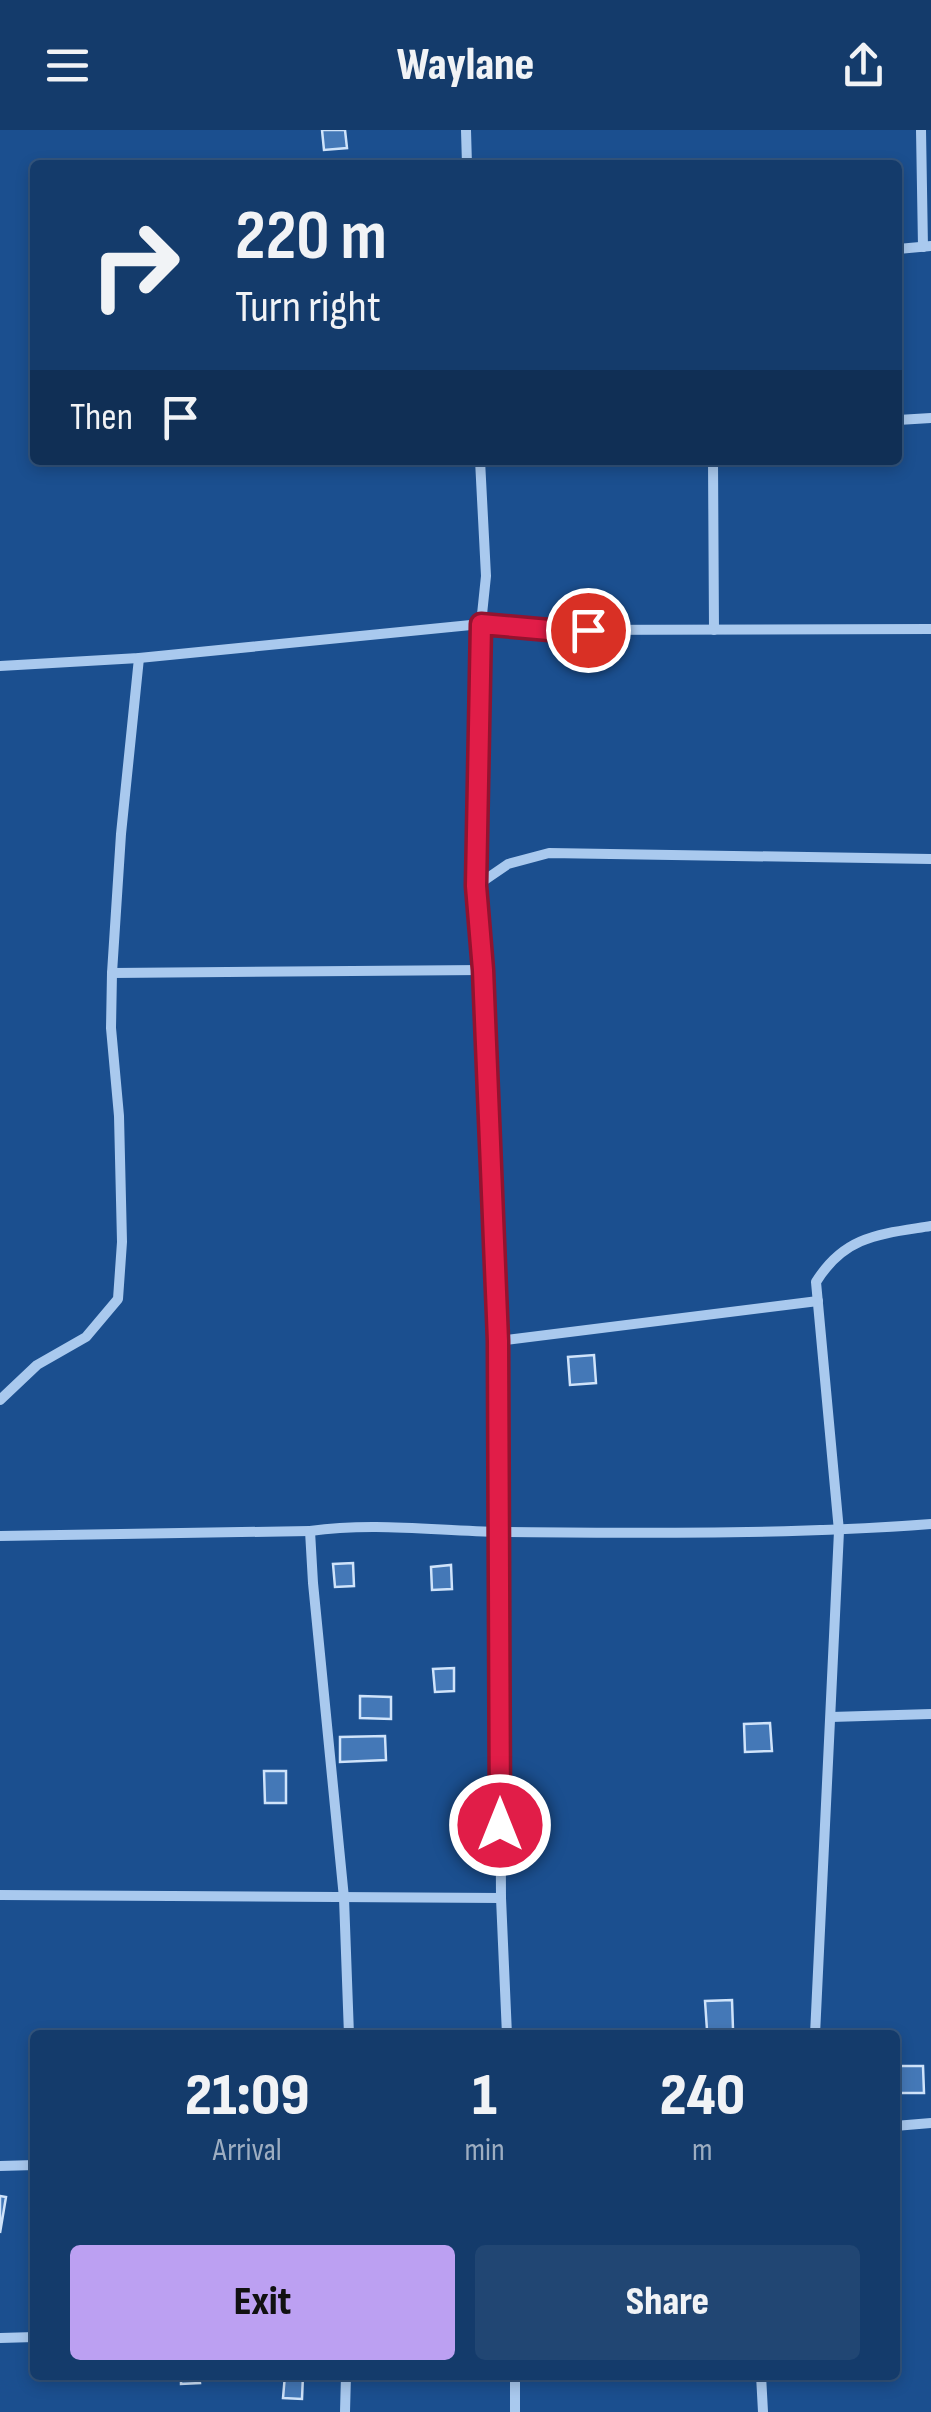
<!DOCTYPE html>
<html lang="en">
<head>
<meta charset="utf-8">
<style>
  :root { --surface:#143b6b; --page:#214673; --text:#f1f3f6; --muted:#9dadc1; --line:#33557e; --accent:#bca0f2 }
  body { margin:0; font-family:"Sofia Sans Condensed",sans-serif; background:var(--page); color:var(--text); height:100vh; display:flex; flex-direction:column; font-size:38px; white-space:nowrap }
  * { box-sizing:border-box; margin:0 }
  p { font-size:32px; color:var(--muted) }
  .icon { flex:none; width:55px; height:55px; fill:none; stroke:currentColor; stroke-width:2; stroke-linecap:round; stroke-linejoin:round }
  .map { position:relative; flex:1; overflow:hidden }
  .side { position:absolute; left:30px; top:1900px; width:870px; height:350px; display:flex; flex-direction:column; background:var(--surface); border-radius:10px; box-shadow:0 5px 15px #0003,0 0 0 2px var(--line) }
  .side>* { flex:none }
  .guide { position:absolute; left:30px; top:30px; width:872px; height:305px; border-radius:10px; box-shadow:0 5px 15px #0003,0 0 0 2px var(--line); background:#143b6b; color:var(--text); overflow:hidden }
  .pin { position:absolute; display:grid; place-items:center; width:85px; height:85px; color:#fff; margin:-42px; border:5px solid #fff; border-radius:50%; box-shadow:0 2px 10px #0007 }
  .me { position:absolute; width:110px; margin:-55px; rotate:0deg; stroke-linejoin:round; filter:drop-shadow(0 0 8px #0008) }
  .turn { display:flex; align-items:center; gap:35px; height:210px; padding:0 40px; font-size:45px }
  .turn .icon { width:130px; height:130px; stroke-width:2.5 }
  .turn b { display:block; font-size:70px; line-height:85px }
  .then { display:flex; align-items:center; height:95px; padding:0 40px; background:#0003; gap:20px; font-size:38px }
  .eta { display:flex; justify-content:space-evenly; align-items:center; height:170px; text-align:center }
  .eta b { font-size:60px; font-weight:800; line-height:70px }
  .action { display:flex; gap:20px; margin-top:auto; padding:20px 40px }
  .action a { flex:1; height:115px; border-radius:10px; background:var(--accent); color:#111; font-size:40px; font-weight:800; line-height:115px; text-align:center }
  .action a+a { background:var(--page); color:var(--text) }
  header { display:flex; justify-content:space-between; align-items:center; height:130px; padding:0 40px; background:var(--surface); font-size:45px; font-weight:800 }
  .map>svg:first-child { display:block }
</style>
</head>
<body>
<header><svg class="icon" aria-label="menu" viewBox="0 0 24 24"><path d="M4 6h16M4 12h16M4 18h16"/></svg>Waylane<svg class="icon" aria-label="share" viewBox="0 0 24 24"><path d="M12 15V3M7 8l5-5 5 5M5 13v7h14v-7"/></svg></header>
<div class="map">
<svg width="931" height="2282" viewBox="0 0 931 2282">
  <rect width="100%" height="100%" fill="#1b4f8f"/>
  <!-- building -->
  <g fill="#4478b7" stroke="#cfe3fa" stroke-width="2.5">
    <path d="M 322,0 L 345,0 L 347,18 L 324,20 Z"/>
    <path d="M 594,1225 L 596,1253 L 570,1255 L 568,1227 Z"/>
    <path d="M 353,1433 L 354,1456 L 335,1457 L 333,1434 Z"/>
    <path d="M 451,1435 L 452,1459 L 432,1460 L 431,1437 Z"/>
    <path d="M 454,1538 L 454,1561 L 435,1562 L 433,1539 Z"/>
    <path d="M 360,1566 L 391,1567 L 391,1589 L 360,1588 Z"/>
    <path d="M 770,1593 L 772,1621 L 745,1622 L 744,1594 Z"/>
    <path d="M 385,1606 L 386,1630 L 340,1632 L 340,1607 Z"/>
    <path d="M 264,1641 L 286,1641 L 286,1673 L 265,1673 Z"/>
    <path d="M 732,1870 L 733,1899 L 707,1900 L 705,1871 Z"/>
    <path d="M 899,1936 L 923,1936 L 924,1963 L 899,1963 Z"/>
    <path d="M 0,2066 L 6,2067 L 0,2103 Z"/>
    <path d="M 181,2245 L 199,2245 L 200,2253 L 181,2254 Z"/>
    <path d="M 285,2245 L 303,2245 L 302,2269 L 283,2268 Z"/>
  </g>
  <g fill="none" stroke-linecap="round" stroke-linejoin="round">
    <!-- street -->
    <g stroke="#a9c9ee" stroke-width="10">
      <path d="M 466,0 L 467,35"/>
      <path d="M 921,0 L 923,117"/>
      <path d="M 898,119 L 931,116"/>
      <path d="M 898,290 L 931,288"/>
      <path d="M 713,330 L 714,500"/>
      <path d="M 0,536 L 139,528 L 481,494 L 549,500 L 931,499"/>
      <path d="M 476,756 L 481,494 L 486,446 L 480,330"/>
      <path d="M 112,843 L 483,840"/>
      <path d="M 498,1211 L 818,1171"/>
      <path d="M 0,1270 L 37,1235 L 86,1207 L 118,1169 L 122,1112 L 119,986 L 111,898 L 112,843 L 121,704 L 139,528"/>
      <path d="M 0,1406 L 310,1401"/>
      <path d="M 831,1587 L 931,1584"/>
      <path d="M 0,1765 L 501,1768"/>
      <path d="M 349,1905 L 344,1768 L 313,1453 L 310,1401 C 374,1392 437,1401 501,1402 C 644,1403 788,1405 931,1394"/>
      <path d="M 507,1905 L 501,1768 L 498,1211 L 483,840 L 476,756 L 508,734 L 549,723 L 931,729"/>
      <path d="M 815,1905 L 839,1401 L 816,1152 C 845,1105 881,1104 931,1096"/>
      <path d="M 895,1996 L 931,1993"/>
      <path d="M 0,2036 L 35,2035"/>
      <path d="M 0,2208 L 35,2207"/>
      <path d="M 515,2245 L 515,2282"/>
      <path d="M 761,2245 L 763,2282"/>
      <path d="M 345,2282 L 346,2245"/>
    </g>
  </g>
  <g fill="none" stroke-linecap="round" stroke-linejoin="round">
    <defs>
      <path id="route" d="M 500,1695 L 498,1211 L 483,840 L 476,756 L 481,494 L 549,500 L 588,500"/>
    </defs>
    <!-- route casing -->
    <use href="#route" stroke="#92132f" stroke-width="25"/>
    <!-- route -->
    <use href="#route" stroke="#e11d48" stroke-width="18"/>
  </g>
</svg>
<div class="pin" style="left:588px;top:500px;background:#d93025"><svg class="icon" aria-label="arrive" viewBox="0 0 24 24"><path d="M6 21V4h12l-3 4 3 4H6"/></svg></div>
<svg class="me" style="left:500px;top:1695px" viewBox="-20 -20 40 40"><circle r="17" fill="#e11d48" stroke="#fff" stroke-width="3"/><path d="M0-11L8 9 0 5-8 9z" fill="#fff"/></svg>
<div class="guide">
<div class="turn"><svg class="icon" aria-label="right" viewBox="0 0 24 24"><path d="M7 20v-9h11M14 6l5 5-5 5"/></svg><div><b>220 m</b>Turn right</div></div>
<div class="then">Then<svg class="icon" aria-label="arrive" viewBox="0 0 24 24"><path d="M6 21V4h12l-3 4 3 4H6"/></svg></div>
</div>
<section class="side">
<div class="eta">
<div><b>21:09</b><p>Arrival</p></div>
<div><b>1</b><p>min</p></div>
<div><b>240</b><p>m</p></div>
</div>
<div class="action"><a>Exit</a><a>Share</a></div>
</section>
</div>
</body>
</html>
